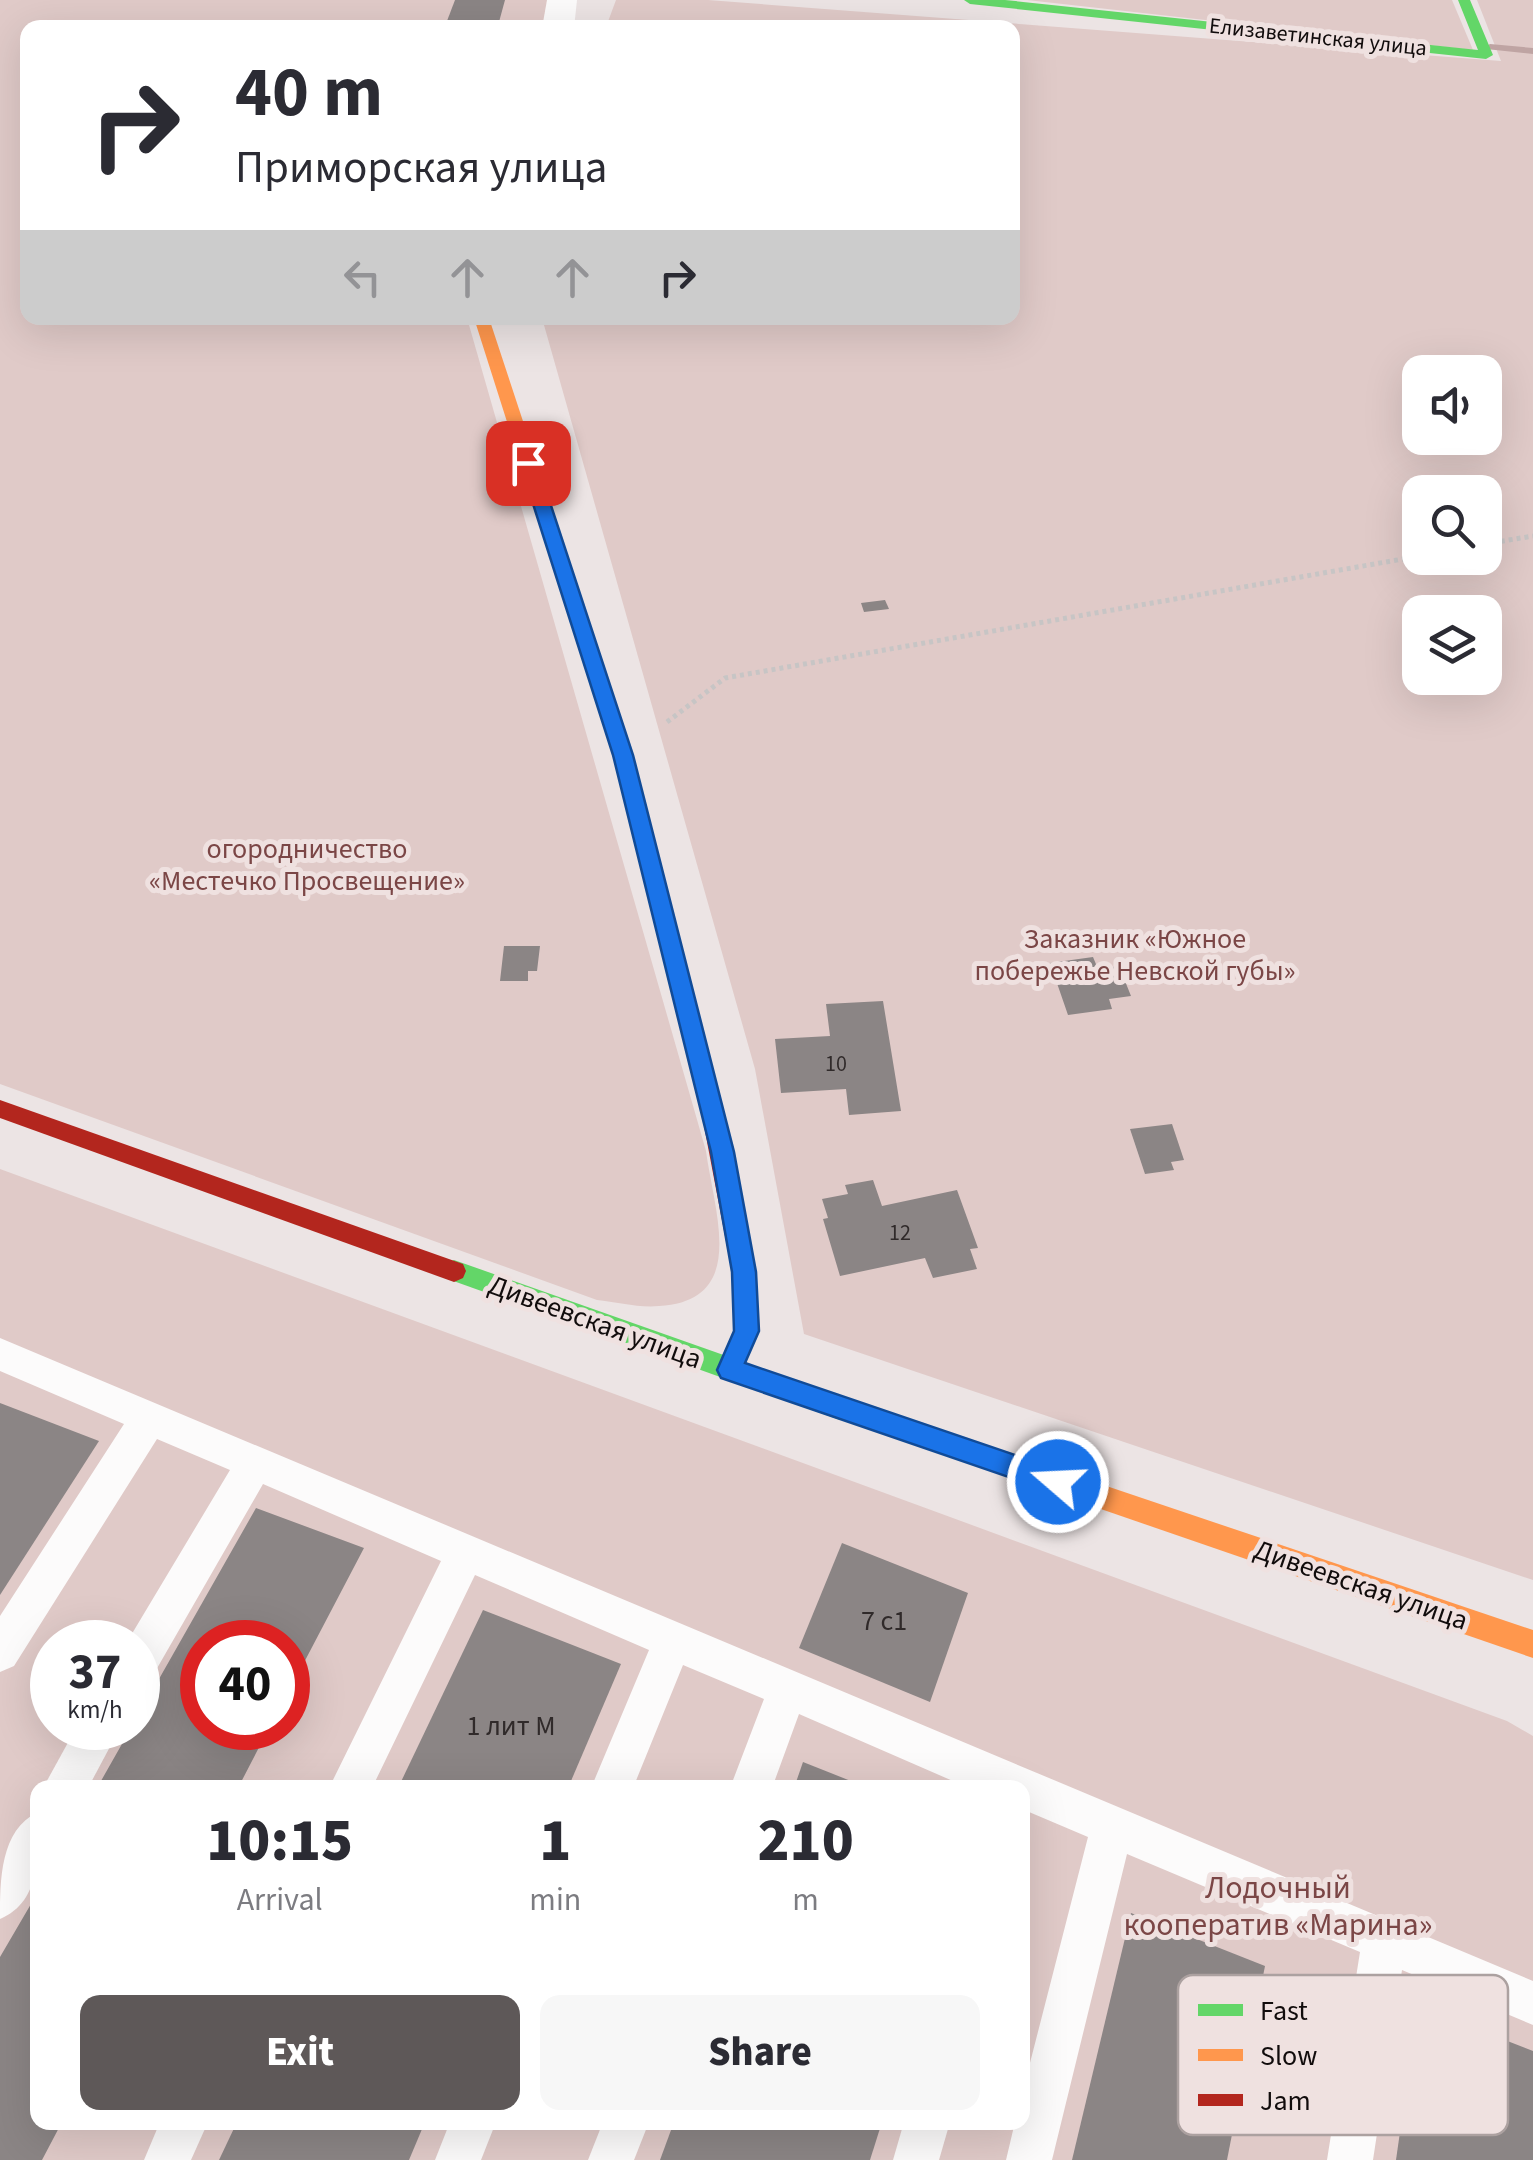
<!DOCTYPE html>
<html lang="en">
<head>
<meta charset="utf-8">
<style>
  :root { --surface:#fff; --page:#f7f7f7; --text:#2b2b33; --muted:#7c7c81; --accent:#5e5858 }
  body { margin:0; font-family:"Source Sans 3",sans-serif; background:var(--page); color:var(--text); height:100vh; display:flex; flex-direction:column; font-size:38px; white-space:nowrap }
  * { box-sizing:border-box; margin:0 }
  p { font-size:32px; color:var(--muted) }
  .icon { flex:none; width:55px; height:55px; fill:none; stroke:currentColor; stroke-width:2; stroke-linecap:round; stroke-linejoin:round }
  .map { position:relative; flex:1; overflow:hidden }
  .panel { position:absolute; left:30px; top:1780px; width:1000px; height:350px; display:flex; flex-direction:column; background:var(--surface); border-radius:20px; box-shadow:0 10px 40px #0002 }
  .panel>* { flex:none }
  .top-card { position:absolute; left:20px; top:20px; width:1000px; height:305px; border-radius:20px; box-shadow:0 10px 40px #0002; background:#fff; color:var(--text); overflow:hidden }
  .fabs { position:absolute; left:1402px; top:355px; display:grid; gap:20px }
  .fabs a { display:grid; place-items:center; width:100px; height:100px; border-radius:20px; background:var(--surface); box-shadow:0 10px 40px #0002; font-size:50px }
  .speed { position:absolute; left:30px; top:1620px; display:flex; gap:20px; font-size:50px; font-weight:700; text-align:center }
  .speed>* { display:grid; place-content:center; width:130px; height:130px; border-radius:50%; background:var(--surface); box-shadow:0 10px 40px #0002; line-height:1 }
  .speed small { font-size:25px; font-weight:400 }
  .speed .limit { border:15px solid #d22; background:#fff; color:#111 }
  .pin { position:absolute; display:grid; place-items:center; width:85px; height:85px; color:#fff; margin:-42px; border-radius:20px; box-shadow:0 5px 15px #0006 }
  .me { position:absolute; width:110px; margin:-55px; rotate:289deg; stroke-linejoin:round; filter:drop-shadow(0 0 8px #0008) }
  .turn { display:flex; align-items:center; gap:35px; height:210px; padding:0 50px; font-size:45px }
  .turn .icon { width:130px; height:130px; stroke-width:2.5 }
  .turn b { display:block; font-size:70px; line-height:85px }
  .lanes { display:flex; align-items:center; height:95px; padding:0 50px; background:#0003; justify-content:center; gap:50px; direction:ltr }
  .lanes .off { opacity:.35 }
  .eta { display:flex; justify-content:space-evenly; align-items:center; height:170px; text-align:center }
  .eta b { font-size:60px; font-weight:800; line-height:70px }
  .cta { display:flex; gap:20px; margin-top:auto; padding:20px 50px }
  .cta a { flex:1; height:115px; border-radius:20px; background:var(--accent); color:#fff; font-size:40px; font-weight:800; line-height:115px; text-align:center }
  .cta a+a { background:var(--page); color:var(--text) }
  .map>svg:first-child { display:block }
</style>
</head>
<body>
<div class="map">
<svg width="1533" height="2160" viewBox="0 0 1533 2160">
  <rect width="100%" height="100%" fill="#ece4e4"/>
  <!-- green -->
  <g fill="#e0cac8" fill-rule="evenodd">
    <path d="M 0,0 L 551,0 L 546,27 L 28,28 L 28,318 L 467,318 L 706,1151 C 714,1212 749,1301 659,1306 C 639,1308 616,1302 597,1300 L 0,1084 Z"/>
    <path d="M 616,0 L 708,0 L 1501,61 L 1477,0 L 1533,0 L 1533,1580 L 804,1334 L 755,1069 L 542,318 L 1012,318 L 1012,28 L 606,27 ZM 1420,372 L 1485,372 L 1485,438 L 1420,438 ZM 1420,492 L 1485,492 L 1485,558 L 1420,558 ZM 1420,612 L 1485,612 L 1485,678 L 1420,678 Z"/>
    <path d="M 1027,0 L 1452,0 L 1473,50 Z"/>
    <path d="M 0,1169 L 1507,1721 L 1533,1736 L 1533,2160 L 0,2160 ZM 52,1642 L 138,1642 L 138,1728 L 52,1728 ZM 202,1642 L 288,1642 L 288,1728 L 202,1728 ZM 38,1788 L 1022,1788 L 1022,2122 L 38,2122 Z"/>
  </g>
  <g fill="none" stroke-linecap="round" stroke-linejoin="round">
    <!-- stream -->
    <path fill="#bfa4a3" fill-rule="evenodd" d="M 1490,44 L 1533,48 L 1533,54 L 1486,49 L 1485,47 Z"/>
  </g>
  <!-- building -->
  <g fill="#8b8585">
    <path d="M 455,0 L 505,0 L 499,22 L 447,21 Z"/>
    <path d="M 885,600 L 889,609 L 864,612 L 861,603 Z"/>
    <path d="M 504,946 L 540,946 L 537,971 L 528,971 L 528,981 L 500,981 Z"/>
    <path d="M 1093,957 L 1098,969 L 1119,966 L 1131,996 L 1109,999 L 1112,1009 L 1068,1015 L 1050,963 Z"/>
    <path d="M 883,1001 L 901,1111 L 849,1115 L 846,1089 L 781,1093 L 775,1039 L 830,1036 L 826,1004 Z"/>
    <path d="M 1172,1124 L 1184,1160 L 1171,1162 L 1174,1170 L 1145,1174 L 1130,1129 Z"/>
    <path d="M 873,1180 L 882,1206 L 957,1190 L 978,1248 L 970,1249 L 977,1269 L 933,1278 L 925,1258 L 840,1276 L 823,1219 L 828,1218 L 822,1199 L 848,1194 L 845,1185 Z"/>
    <path d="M 0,1403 L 99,1441 L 0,1595 Z"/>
    <path d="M 256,1508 L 364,1548 L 288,1693 L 288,1642 L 202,1642 L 202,1728 L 269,1728 L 238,1788 L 97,1788 L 131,1728 L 138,1728 L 138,1716 Z"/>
    <path d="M 842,1543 L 968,1593 L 930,1702 L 799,1648 Z"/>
    <path d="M 483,1610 L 621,1664 L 568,1788 L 398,1788 Z"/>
    <path d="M 803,1762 L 866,1787 L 866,1788 L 794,1788 Z"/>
    <path d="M 38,1892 L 38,2122 L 62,2122 L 42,2160 L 0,2160 L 0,1957 Z"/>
    <path d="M 1131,1913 L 1265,1966 L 1227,2160 L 1072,2160 Z"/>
    <path d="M 1418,2006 L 1533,2051 L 1533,2160 L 1396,2160 Z"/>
    <path d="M 237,2122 L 425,2122 L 409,2160 L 219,2160 Z"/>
    <path d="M 674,2122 L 882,2122 L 870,2160 L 660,2160 Z"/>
  </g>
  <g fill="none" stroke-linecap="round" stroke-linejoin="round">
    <!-- path -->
    <g stroke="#c7c5c5" stroke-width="5" stroke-dasharray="4 4" stroke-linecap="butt">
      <path d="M 1485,544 L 1533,536"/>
      <path d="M 667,722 L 725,678 L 1420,556"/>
    </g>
    <!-- lane -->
    <g fill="#fcfbfb" fill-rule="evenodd">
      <path d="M 0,1338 L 1533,1981 L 1533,2025 L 1402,1970 L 1373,2160 L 1327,2160 L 1360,1952 L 1127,1854 L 1052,2160 L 1006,2160 L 1015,2122 L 1022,2122 L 1022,2094 L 1088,1837 L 1022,1809 L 1022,1788 L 969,1788 L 799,1714 L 772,1788 L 730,1788 L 764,1699 L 683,1665 L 633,1788 L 591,1788 L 649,1650 L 475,1575 L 372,1788 L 329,1788 L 441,1561 L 263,1484 L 152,1677 L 138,1683 L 138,1642 L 127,1642 L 230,1470 L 157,1439 L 14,1666 L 0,1672 L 0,1616 L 124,1424 L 0,1371 Z"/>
      <path d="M 76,1728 L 120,1728 L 88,1788 L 43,1788 Z"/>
      <path d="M 38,1812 C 38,1851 43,1901 0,1919 C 0,1880 0,1830 38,1812 Z"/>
      <path d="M 160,2122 L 208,2122 L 191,2160 L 144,2160 Z"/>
      <path d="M 450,2122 L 496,2122 L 481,2160 L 435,2160 Z"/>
      <path d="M 603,2122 L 649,2122 L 634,2160 L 588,2160 Z"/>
      <path d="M 904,2122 L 950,2122 L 939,2160 L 893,2160 Z"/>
    </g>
    <!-- street -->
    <path fill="#fcfbfb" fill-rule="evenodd" d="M 547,0 L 577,0 L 574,28 L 542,28 Z"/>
    <!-- fast -->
    <g fill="#63d668" fill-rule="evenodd">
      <path d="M 964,0 L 1005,0 L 1478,50 L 1458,0 L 1470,0 L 1493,55 L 1486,59 L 970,4 Z"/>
      <path d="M 454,1260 L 840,1396 L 849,1400 L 853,1408 L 849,1416 L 840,1420 L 445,1278 L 442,1271 L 445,1264 Z"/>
    </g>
    <!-- slow -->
    <g fill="#ff974d" fill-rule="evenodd">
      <path d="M 474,318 L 489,318 L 633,755 L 726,1126 L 723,1133 L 707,1133 L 704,1126 L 613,755 Z"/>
      <path d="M 840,1396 L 1533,1630 L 1533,1658 L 831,1416 L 827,1408 L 831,1400 Z"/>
    </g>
    <!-- jam -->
    <g fill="#b3261e" fill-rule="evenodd">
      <path d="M 0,1100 L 463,1264 L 466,1271 L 463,1278 L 454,1282 L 0,1118 Z"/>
      <path d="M 715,1117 L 723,1119 L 726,1126 L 756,1273 L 758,1331 L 739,1378 L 730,1381 L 721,1378 L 717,1370 L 734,1331 L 732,1273 L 704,1126 L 707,1119 Z"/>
    </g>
  </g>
  <!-- route -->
  <path fill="#1a73e8" stroke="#114b97" stroke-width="2.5" d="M 528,458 L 537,463 L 633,755 L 734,1152 L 756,1272 L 759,1331 L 745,1363 L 1068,1473 L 1072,1482 L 1068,1491 L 1058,1494 L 721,1378 L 717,1370 L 734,1331 L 733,1302 L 732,1272 L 711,1152 L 613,755 L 520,463 Z"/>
  <g text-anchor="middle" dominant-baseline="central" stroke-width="10" stroke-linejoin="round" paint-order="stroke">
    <!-- far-street labels -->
    <g font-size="22" fill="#110c0c" stroke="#efe1e0">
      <text transform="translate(1318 37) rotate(6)">Елизаветинская улица</text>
    </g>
    <!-- number labels -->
    <g font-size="22" fill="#302a2a">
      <text x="836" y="1064">10</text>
      <text x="900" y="1233">12</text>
    </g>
    <!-- park labels -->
    <g font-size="28" fill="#7b4646" stroke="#efe1e0">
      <text x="307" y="849">огородничество<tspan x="307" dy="32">«Местечко Просвещение»</tspan></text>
      <text x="1135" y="939">Заказник «Южное<tspan x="1135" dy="32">побережье Невской губы»</tspan></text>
    </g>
    <!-- street labels -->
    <g font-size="28" fill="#110c0c" stroke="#efe1e0">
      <text transform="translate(595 1322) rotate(20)">Дивеевская улица</text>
      <text transform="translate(1361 1585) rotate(19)">Дивеевская улица</text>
    </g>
    <!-- near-number labels -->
    <g font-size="28" fill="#302a2a">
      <text x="884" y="1621">7 с1</text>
      <text x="511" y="1726">1 лит М</text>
    </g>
    <!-- near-park labels -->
    <g font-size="32" fill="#7b4646" stroke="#efe1e0">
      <text x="1278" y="1888">Лодочный<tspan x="1278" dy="37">кооператив «Марина»</tspan></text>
    </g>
  </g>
  <!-- legend -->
  <rect x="1178" y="1975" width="330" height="160" rx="15" fill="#efe1e0" stroke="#aca1a0" stroke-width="2.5"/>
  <rect x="1198" y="2004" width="45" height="12" fill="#63d668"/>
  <rect x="1198" y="2049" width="45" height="12" fill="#ff974d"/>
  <rect x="1198" y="2094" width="45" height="12" fill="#b3261e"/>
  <g font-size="28" fill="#110c0c">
    <text x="1260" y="2020">Fast</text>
    <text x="1260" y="2065">Slow</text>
    <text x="1260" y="2110">Jam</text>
  </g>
</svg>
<div class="fabs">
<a><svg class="icon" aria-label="sound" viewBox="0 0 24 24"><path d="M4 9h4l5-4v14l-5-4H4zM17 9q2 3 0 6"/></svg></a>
<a><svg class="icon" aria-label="search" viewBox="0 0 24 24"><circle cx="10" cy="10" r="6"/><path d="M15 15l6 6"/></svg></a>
<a><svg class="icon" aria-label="layers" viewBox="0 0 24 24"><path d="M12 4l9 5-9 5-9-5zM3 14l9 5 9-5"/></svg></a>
</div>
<div class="speed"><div>37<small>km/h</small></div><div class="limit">40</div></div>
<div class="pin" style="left:528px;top:463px;background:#d93025"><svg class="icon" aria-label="arrive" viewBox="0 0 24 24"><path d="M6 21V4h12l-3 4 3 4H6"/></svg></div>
<svg class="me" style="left:1058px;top:1482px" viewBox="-20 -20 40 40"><circle r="17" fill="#1a73e8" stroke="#fff" stroke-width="3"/><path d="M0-11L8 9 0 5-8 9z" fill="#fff"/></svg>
<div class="top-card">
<div class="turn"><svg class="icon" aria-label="right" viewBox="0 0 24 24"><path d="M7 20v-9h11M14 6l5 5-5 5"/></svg><div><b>40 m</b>Приморская улица</div></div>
<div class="lanes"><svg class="icon off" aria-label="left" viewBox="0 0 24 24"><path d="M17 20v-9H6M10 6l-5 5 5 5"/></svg><svg class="icon off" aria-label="ahead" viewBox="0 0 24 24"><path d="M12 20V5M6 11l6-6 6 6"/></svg><svg class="icon off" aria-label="ahead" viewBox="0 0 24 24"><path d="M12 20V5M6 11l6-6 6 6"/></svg><svg class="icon" aria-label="right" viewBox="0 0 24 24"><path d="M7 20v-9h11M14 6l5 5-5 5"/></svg></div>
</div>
<section class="panel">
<div class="eta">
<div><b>10:15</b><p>Arrival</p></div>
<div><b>1</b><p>min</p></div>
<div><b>210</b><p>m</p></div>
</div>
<div class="cta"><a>Exit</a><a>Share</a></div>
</section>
</div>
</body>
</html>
